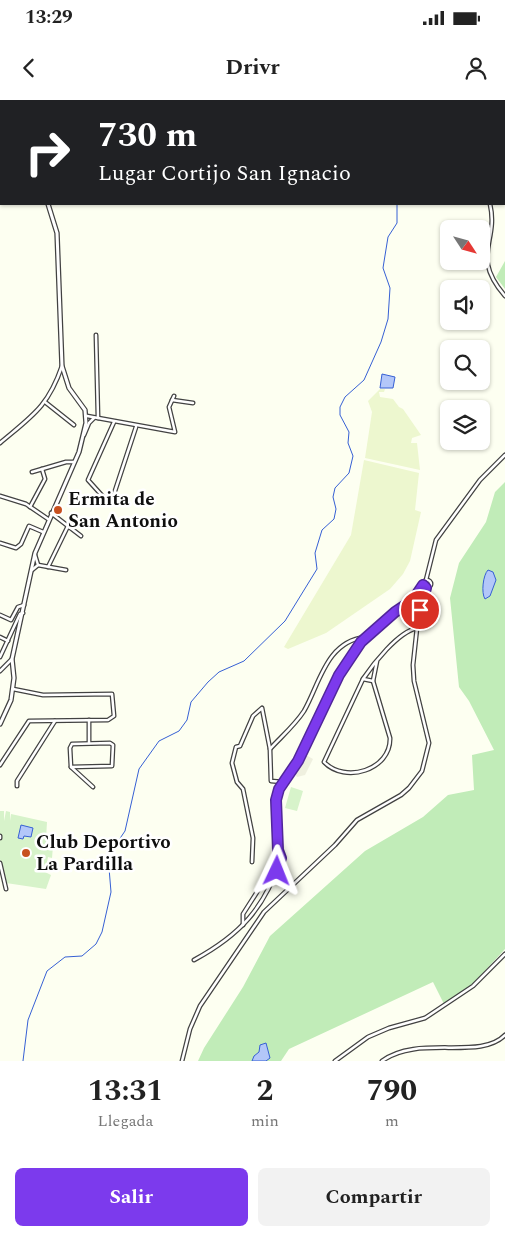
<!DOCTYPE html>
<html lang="es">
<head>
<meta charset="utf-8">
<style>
  :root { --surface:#fff; --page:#f2f2f2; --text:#222; --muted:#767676; --accent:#7c3aed }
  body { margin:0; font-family:Spectral,serif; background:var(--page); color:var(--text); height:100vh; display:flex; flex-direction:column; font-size:19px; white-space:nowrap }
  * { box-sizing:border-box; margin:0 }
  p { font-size:16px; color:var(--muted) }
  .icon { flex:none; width:28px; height:28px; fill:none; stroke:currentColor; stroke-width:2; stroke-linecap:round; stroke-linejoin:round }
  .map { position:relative; height:961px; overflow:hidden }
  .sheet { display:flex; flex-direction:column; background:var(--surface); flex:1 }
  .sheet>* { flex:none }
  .hud { position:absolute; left:0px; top:0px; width:505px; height:105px; box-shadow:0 1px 4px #0004; background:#202124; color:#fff; overflow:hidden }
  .needle { width:32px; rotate:126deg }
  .tools { position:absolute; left:440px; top:120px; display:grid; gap:10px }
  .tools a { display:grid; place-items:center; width:50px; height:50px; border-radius:8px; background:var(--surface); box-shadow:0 1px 4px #0004; font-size:25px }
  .pin { position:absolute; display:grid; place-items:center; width:42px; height:42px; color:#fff; margin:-21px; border:2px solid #fff; border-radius:50%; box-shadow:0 1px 5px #0007 }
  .me { position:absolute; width:55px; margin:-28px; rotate:2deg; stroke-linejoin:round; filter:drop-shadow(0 0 4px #0008) }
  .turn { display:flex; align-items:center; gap:18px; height:105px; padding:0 15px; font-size:22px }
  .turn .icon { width:65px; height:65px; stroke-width:2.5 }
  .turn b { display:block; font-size:35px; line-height:42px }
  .eta { display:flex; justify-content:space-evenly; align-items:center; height:85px; text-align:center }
  .eta b { font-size:30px; font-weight:700; line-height:35px }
  .cta { display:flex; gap:10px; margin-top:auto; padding:10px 15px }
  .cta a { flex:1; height:58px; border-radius:8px; background:var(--accent); color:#fff; font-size:20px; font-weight:700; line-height:58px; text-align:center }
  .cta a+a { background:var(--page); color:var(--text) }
  .status { display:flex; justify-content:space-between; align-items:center; height:35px; padding:0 25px; background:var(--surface); direction:ltr }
  .status svg { height:14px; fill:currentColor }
  header { display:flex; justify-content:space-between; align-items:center; height:65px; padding:0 15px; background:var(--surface); font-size:22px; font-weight:700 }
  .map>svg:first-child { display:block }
</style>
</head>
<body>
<div class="status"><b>13:29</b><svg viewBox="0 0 49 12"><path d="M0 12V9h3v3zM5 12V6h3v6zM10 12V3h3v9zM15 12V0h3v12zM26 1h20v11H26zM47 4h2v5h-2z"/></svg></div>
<header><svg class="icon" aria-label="back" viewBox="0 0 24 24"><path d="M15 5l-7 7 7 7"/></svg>Drivr<svg class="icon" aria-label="person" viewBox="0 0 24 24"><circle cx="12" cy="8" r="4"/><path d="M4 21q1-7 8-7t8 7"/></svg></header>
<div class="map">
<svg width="505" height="961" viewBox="0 0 505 961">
  <rect width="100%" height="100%" fill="#fdfff1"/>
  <!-- farmland -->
  <g fill="#edf7cf">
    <path d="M 380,289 L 385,289 L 384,292 L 379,292 L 380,297 L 393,299 L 399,307 L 403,309 L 421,335 L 412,338 L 411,343 L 417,343 L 420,370 L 365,358 L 372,312 L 368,301 Z"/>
    <path d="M 364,360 L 419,373 L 415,410 L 421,412 L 410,461 L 403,474 L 390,489 L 326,533 L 288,549 L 284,547 L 351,435 Z"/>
  </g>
  <!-- green -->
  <g fill="#c1ecb8">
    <path d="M 505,161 L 505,189 L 496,177 Z"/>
    <path d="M 505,382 L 505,849 L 469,888 L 444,904 L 433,882 L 289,949 L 281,961 L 198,961 L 204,948 L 243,887 L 270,836 L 365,751 L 423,717 L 448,695 L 474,690 L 472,655 L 494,650 L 469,601 L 459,587 L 450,498 L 459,463 L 486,422 L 495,392 Z"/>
  </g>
  <!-- pitch -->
  <g fill="#d7f3ca">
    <path d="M 291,687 L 303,691 L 297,711 L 285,708 Z"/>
    <path d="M 0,711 L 4,711 L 4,721 L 6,711 L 10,712 L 10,721 L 11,714 L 47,722 L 46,739 L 50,740 L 50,745 L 53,746 L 52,758 L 48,757 L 45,772 L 51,775 L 46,789 L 6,783 L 0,759 Z"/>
  </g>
  <!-- plaza -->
  <path fill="#eff0df" d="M 304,654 L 313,659 L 305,675 L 297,677 L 292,670 L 300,655 Z"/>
  <!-- water -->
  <g fill="#b3c7f9" stroke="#3660d4">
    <path d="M 382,274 L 395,277 L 393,288 L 380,288 Z"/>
    <path d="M 488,470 L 493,472 L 496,480 L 490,496 L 485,499 C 481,493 483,475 488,470 Z"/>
    <path d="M 21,725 L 33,728 L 31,737 L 24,736 L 23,739 L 18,738 Z"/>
    <path d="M 266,943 L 270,958 L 266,961 L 252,961 L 254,956 L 259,952 L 260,945 Z"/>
  </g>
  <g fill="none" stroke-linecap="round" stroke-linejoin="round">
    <!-- stream -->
    <g stroke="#3660d4" stroke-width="1">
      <path d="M 303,0 L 305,1"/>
      <path d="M 23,961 L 28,920 L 47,871 L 65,857 L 82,856 L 96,844 L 102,832 L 111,792 L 108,756 L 125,731 L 139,669 L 159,641 L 179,631 L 187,620 L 191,602 L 208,582 L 219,572 L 244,561 L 285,521 L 317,469 L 315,453 L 322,430 L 334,419 L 336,409 L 333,397 L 335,388 L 349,373 L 353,356 L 348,343 L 349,332 L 340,315 L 340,307 L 345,297 L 364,280 L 381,242 L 388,219 L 390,188 L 383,168 L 388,137 L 397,123 L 397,104"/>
    </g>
    <defs>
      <g id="minor">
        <path d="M 14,0 L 15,1"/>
        <path d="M 60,1 L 64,0"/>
        <path d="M 75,1 L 76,0"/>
        <path d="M 118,1 L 119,0"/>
        <path d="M 166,1 L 166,0"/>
        <path d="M 0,46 L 1,45"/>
        <path d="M 490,104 C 499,143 470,155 505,196"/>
        <path d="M 96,235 L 98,318"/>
        <path d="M 172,300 L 193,303"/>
        <path d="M 45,302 L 74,325"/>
        <path d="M 87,316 L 175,332 L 169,307 L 174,296"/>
        <path d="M 114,322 L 88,380 L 107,401 L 112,400 L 136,327"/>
        <path d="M 84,335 L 89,323 L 94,318"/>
        <path d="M 0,343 C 32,316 48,307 62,266"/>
        <path d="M 32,372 L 66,362 L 74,362"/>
        <path d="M 0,396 L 26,404 L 48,419"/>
        <path d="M 30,407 L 45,379 L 42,369"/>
        <path d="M 51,413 L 81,436"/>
        <path d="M 0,443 L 16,448 L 21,444 L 29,426 L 43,432"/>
        <path d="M 38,465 L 66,470"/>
        <path d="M 48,467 L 68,426"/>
        <path d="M 32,470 L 38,465 L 35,455"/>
        <path d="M 426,480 L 436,440 L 480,380 L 505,355"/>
        <circle cx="427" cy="484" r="4"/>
        <path d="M 0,515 L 11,520 L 18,507 L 24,505"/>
        <path d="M 0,537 L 8,541"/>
        <path d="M 0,557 L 20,514 L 23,513"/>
        <path d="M 377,561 L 373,581 L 390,638 C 391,670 345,684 324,662 L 363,579 C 373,564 398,532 417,528"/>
        <path d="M 0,571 L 12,559"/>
        <path d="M 363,579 L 373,581"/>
        <path d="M 89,620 L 89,643"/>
        <path d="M 110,643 L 113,645 L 112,666 L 71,667 L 70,648 L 72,644 Z"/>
        <path d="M 270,649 C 281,637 295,625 304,611 C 320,583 326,542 365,537"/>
        <path d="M 0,665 L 29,621 L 108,620 L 114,616 L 112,594 L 43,595 L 13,589"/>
        <path d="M 71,667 L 93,687"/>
        <path d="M 17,686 L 17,681 L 55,621"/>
        <path d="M 0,736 L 0,738"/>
        <path d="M 252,762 L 253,738 L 243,689 L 237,682 L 232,663 L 236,647 L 240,646 L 253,616 L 262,608 L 270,649 L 271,681 L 283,682"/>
        <path d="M 0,763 L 6,789"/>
        <path d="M 243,825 L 243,814 L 259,789"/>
        <path d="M 194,860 C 240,835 265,808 281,758 L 278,750 L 276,700 L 279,689 L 298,661 L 339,575 L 361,542 L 395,512 L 413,500 L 423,485"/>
        <path d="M 182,961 L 190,929 L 200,906 L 264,812 L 335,745 L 357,720 L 401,695 L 409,688 L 422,671 L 429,643 L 414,581 L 413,565 L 417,528 L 426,488"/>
        <path d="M 335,961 L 368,937 L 389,928 L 425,918 L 473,886 L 505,854"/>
        <path d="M 382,961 C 418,934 480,961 505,935"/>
      </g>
      <path id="tertiary" d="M 0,624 L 11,600 L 14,578 L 12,559 L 35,453 L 79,352 L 86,323 L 85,310 L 69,288 L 62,266 L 57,133 L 48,104"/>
      <g id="secondary">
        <path d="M 456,0 L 457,1"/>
        <path d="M 127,1 L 128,0"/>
        <path d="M 133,1 L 134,0"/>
        <path d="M 504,45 L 505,45"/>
        <path d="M 0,70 L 1,70"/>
        <path d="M 0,77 L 1,77"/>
        <path d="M 0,83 L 1,83"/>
      </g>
    </defs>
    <!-- minor casing -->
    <use href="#minor" stroke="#424242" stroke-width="5"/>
    <!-- tertiary casing -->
    <use href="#tertiary" stroke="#424242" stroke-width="5.5"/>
    <!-- secondary casing -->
    <use href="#secondary" stroke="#313131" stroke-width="6"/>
    <!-- minor -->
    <use href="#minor" stroke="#fff" stroke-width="2.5"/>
    <!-- tertiary -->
    <use href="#tertiary" stroke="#fff" stroke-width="3"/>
    <!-- secondary -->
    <use href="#secondary" stroke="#ecffac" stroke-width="4"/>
  </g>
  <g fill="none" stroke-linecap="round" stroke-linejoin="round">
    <defs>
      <path id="route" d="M 277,771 L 281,758 L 278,750 L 276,700 L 279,689 L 298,661 L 339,575 L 361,542 L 395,512 L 413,500 L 423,485 L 426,488 L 420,510"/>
    </defs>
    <!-- route casing -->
    <use href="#route" stroke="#51269a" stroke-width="12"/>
    <!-- route -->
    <use href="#route" stroke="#7c3aed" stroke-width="9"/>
  </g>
  <!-- markers -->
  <g fill="#c7501f" stroke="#fff" stroke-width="2">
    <circle cx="58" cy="410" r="5"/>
    <circle cx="26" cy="753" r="5"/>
  </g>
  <g text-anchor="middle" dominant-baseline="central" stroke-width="5" stroke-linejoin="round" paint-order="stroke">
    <!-- poi labels -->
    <g font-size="19" font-weight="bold" fill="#0f0f0f" stroke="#fff" text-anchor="start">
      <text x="68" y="399">Ermita de<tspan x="68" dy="22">San Antonio</tspan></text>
      <text x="36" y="742">Club Deportivo<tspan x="36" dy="22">La Pardilla</tspan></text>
    </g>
  </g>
</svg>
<div class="tools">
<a><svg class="needle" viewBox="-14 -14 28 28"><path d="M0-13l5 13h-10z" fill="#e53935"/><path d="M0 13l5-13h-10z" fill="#767676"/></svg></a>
<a><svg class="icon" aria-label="sound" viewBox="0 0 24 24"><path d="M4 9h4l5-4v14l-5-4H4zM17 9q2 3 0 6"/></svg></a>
<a><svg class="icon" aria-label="search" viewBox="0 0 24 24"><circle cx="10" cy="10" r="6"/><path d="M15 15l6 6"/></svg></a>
<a><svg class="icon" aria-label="layers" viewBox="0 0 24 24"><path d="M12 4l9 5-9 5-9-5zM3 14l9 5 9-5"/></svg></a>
</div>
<div class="pin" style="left:420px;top:510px;background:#d93025"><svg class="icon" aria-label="arrive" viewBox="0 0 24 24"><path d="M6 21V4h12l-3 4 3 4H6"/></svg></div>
<svg class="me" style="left:277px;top:771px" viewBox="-20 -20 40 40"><path d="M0-17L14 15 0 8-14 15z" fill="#7c3aed" stroke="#fff" stroke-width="4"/></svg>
<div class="hud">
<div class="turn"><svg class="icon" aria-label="right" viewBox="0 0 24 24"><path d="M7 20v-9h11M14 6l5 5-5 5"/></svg><div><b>730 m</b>Lugar Cortijo San Ignacio</div></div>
</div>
</div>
<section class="sheet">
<div class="eta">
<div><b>13:31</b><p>Llegada</p></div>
<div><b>2</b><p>min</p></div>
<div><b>790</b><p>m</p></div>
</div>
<div class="cta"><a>Salir</a><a>Compartir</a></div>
</section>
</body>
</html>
